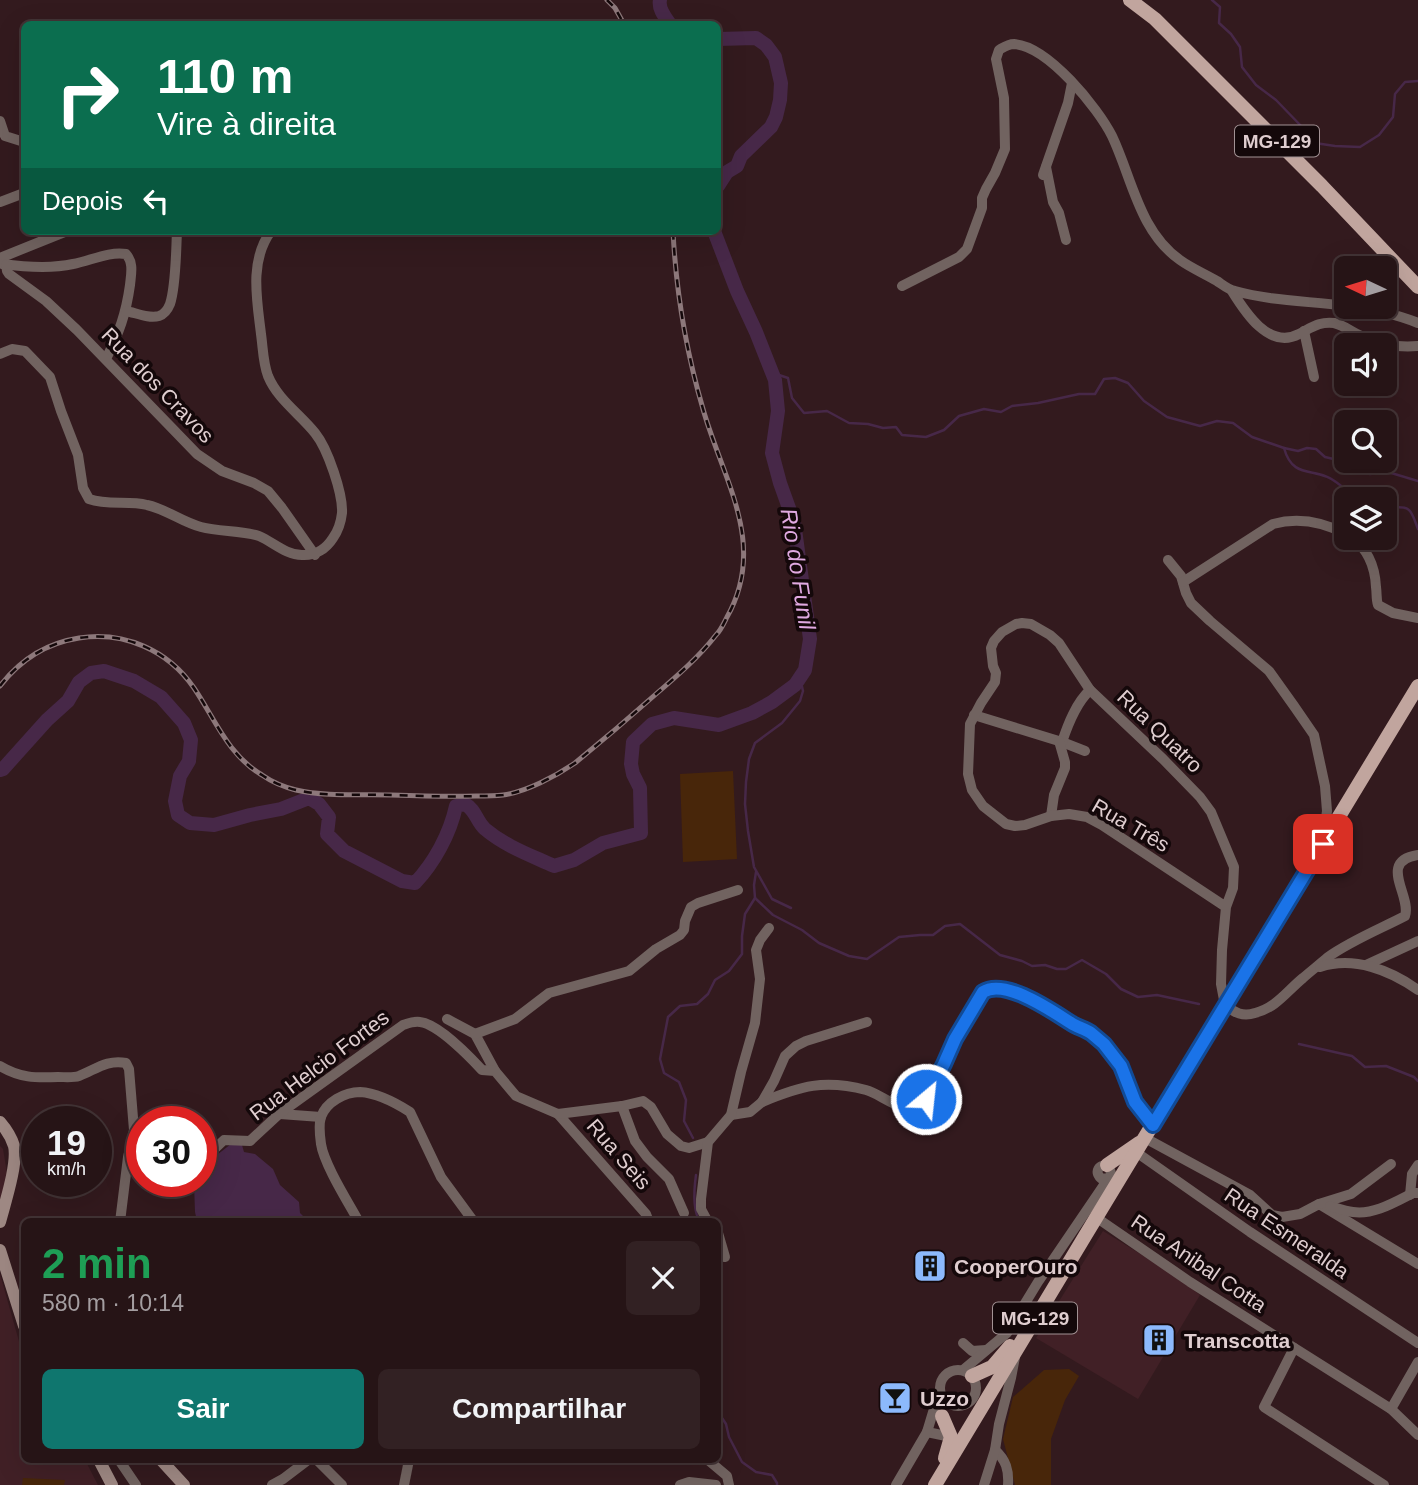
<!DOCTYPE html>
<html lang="pt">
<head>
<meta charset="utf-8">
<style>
  :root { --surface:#261416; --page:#322123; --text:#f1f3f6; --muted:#a49ea1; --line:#423335; --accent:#0f766e }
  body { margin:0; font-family:Arial,sans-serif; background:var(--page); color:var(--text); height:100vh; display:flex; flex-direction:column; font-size:26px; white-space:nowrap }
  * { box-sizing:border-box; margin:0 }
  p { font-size:23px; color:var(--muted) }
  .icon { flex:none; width:38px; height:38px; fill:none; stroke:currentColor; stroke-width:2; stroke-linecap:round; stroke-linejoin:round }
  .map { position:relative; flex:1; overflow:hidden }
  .details { position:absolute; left:21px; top:1218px; width:700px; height:245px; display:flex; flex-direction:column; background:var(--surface); border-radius:10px; box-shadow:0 7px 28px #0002,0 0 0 2px var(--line) }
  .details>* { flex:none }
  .guide { position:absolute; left:21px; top:21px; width:700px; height:214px; border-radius:10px; box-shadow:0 7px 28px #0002,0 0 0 2px var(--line); background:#0b6e4f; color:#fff; overflow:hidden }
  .needle { width:46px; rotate:274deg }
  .controls { position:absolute; left:1334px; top:256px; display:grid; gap:14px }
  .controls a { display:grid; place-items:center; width:63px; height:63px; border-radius:10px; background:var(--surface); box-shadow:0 7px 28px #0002,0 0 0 2px var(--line); font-size:35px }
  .speed { position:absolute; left:21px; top:1106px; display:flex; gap:14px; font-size:35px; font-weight:700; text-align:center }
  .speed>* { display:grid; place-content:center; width:91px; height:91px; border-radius:50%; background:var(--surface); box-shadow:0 7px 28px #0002,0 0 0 2px var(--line); line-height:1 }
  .speed small { font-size:18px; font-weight:400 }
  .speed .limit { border:10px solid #d22; background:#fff; color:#111 }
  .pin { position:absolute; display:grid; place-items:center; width:60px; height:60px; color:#fff; margin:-30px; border-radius:14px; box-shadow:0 4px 10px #0006 }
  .me { position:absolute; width:77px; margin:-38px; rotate:28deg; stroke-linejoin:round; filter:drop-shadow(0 0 5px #0008) }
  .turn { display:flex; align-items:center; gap:24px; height:147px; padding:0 21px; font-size:32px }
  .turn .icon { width:91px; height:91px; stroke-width:2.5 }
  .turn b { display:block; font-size:49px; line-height:60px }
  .then { display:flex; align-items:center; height:66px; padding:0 21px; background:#0003; gap:14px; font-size:26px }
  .round { display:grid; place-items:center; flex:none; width:74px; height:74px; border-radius:10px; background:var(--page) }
  .overview { display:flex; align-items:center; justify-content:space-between; height:119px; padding:0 21px }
  h1 { font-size:42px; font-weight:700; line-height:52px; color:#1e9e55 }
  .action { display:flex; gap:14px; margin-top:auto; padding:14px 21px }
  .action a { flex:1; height:80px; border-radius:10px; background:var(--accent); color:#fff; font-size:28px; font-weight:700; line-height:80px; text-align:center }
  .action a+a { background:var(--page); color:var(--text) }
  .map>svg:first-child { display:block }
</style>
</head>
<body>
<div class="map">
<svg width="1418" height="1485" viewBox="0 0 1418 1485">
  <rect width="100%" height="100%" fill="#331a1e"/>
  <!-- built -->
  <g fill="#412026">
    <path d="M 0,1146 L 3,1149 L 8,1179 L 0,1208 Z"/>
    <path d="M 1103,1231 L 1168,1271 L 1200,1295 L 1138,1399 L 1036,1338 Z"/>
    <path d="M 0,1274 L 20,1345 L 24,1353 L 24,1460 L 85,1460 L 98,1485 L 0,1485 Z"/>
  </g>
  <!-- green -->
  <g fill="#48260a">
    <path d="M 733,771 L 737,859 L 683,862 L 680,774 Z"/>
    <path d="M 1069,1369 L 1079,1376 L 1065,1400 L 1051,1439 L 1051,1485 L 1015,1485 L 1003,1439 L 1013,1397 L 1044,1370 Z"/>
    <path d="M 23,1478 L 65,1480 L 64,1485 L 22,1485 Z"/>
  </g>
  <!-- water -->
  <path fill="#472848" d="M 231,1144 L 242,1145 L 244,1152 L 255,1154 L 273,1169 L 280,1185 L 299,1202 L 300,1213 L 308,1221 L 197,1221 L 195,1212 L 194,1184 L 195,1181 L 201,1181 L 201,1170 L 204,1165 Z"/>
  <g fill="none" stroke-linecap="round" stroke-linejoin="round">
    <!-- stream -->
    <g stroke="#472848" stroke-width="2.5">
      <path d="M 1212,0 L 1220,7 L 1219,23 L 1231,34 L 1240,47 L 1242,67 L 1256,85 L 1276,100 L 1304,129 L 1315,143 L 1335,146 L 1360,147 L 1379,135 L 1393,117 L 1395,94 L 1405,82 L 1418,81"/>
      <path d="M 773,373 L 788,378 L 792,398 L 804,413 L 827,411 L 849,423 L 868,424 L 883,428 L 896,427 L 902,435 L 926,437 L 944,430 L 959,416 L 984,409 L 1001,412 L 1012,406 L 1038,403 L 1079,394 L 1095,394 L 1104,379 L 1115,378 L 1128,383 L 1144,401 L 1167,417 L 1200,426 L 1217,421 L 1233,423 L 1252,437 L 1284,448 C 1293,481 1316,466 1336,482 C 1345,488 1347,493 1358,499"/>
      <path d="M 1284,448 L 1298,451 L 1307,448 L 1316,449 L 1325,457 L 1359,465 L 1370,474 L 1388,472 L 1418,481"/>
      <path d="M 1363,499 L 1374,494 L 1380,499"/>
      <path d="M 1384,502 L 1390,508 C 1412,505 1411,511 1418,529"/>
      <path d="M 755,898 L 773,915 L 802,930 L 819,943 L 849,956 L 867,959 L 899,937 L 920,935 L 933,935 L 945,926 L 960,924 L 1000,955 L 1022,961 L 1032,966 L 1045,965 L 1057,969 L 1066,969 L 1082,960 L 1106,974 L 1121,989 L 1138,997 L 1157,995 L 1199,1004"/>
      <path d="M 791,908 L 772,899 L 754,867 L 748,831 L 745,804 L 746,782 L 749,759 L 755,743 L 782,723 L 800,701 L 803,691 L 800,678"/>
      <path d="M 1299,1044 L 1352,1056 L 1365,1067 L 1386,1066 L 1414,1077 L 1418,1081"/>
      <path d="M 693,1138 L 684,1121 L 686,1100 L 679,1082 L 664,1073 L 660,1059 L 668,1017 L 680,1006 L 697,1004 L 708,994 L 715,980 L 729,971 L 742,954 L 742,936 L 745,914 L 755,898 L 754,885 L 756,872"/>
      <path d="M 696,1175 C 694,1189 692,1209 700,1222"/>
      <path d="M 718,1403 L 718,1412 L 726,1424 L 729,1437 L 742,1462 L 756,1472 L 772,1475 L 777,1483 L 777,1485"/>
    </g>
    <!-- river -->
    <g stroke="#472848" stroke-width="14">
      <path d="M 660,0 C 658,9 665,17 670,24"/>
      <path d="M 718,39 L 756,38 L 766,45 L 775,57 L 781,83 L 780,100 L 776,117 L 771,127 L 741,156 L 737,166 L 727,172 L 718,186"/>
      <path d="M 0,770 L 3,769 L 47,720 L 68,701 L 79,682 L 91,673 L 104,671 L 134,681 L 161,697 L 184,723 L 191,740 L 189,761 L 180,776 L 175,801 L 178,815 L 190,823 L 214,825 L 250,815 L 281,809 L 309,798 L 319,804 L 329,817 L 327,834 L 344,851 L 402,881 L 415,883 C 434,863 450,834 456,806 L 465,804 C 476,810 476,821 485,829 C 505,846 530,855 554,866 L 574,860 L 603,843 L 641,833 L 640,788 L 633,774 L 631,764 L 633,742 L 652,724 L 674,718 L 719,725 L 752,713 L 772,702 L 795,685 L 805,670 L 810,639 L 794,522 L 780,483 L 772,453 L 778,411 L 775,380 L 756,332 L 737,291 L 714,231"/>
    </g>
    <!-- street -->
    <g stroke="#716360" stroke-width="10">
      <path d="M 0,121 L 5,136 L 24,142"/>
      <path d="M 1046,167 L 1053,202 L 1059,213 L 1066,240"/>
      <path d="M 1043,175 L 1068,103 L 1072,83"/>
      <path d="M 0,202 L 24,193"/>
      <path d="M 0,258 L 67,231"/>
      <path d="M 2,264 C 25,267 51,269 73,264 C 90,261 109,251 126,254 C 134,263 131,274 130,285 C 126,314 119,333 106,359"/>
      <path d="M 6,265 L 7,271 L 9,274 L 46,301 L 77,330 L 197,454 L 222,471 L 254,483 L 268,491 L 282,508 L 315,555"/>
      <path d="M 902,286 L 959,257 L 967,249 L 982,208 L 982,198 L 986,189 L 995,173 L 1005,149 L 1004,98 L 996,59 L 999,50 C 1004,47 1008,44 1014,44 C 1048,46 1098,108 1112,136 C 1132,178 1139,231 1180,260 C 1191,268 1205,274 1217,281 C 1223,285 1229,290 1235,291 C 1271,301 1309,301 1346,306"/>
      <path d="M 1232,291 C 1245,312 1269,350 1299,334 C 1311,328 1320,321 1334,323 C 1343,325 1351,331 1359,335 C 1378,344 1398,348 1418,346"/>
      <path d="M 1351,306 C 1374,310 1396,314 1418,323"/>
      <path d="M 126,311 C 136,313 149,319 159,316 C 165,314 168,309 170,304 C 176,286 176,251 177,231"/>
      <path d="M 1304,331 L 1314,377"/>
      <path d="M 0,354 L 12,349 L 25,351 L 50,377 L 61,411 L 78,455 L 83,488 L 89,499 C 108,506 128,500 147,505 C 166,509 182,522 201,527 C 220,532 240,530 259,536 C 273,542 286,555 302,555 C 315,556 326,549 333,538 C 338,531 341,522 342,513 C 343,494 328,449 315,433 C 300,414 278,400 268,376 C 263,363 263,348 261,334 C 257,300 249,261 271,231"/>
      <path d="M 1351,537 C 1368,549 1375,566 1376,587 C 1377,594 1376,599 1378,605 L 1393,613 L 1418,618"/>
      <path d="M 1168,560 L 1181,576 L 1186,593 L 1191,603 L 1210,621 L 1269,671 L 1294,706 L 1314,735 L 1325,786 L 1327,811 L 1323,840"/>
      <path d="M 1183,582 L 1273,524 C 1298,517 1323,522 1346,534"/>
      <path d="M 974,715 L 1062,742 L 1085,751"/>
      <path d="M 1062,742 C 1068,724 1076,703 1090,690"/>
      <path d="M 1051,816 L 1054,795 L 1065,768 L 1065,762 L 1059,741"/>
      <path d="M 1226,907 L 1102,825 L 1087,817 L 1069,814 L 1051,816 L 1025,825 L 1015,826 L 1006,824 L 983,806 L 972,790 L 968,774 L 970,724 L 981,703 L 995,682 L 996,673 L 993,666 L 991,648 L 994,641 L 1002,632 L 1016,624 L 1022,623 L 1031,624 L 1050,635 L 1059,643 L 1090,690 L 1163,759 L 1200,797 L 1211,812 L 1234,867 L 1233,888 L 1226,907 L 1222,950 L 1221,984 L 1225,1005 C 1235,1013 1243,1017 1255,1013 C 1276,1008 1287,991 1303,978 C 1311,971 1320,964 1328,957 C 1352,940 1380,929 1405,916 C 1412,896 1377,861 1418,855"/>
      <path d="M 1366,965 L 1418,941"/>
      <path d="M 1320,967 C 1354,956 1390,970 1418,990"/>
      <path d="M 447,1019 L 475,1034 L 495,1071"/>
      <path d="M 475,1034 L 515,1019 L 549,993 L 629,971 L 656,949 L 680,935 L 684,930 L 685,921 L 691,907 L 698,903 L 738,890"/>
      <path d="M 0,1066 C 20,1078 35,1078 58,1077 C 65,1077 73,1078 79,1076 C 95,1070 107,1059 126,1063 L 129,1069 L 134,1130 L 142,1133"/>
      <path d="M 762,1102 C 801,1086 824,1079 866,1090 C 882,1094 903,1116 920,1104 C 932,1096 948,1052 955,1038 C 963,1022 974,1008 983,992 C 1004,978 1052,1011 1071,1023 C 1077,1027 1085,1029 1091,1033 L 1104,1044 L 1121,1066 L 1130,1092 L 1153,1125"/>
      <path d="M 622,1106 L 635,1141 L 647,1157 L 669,1179 L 684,1213"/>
      <path d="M 280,1114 L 321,1117"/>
      <path d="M 558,1114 L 646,1214 L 649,1222"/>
      <path d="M 731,1115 L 750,1112 L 762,1102 L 774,1081 L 785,1056 L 796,1046 L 806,1041 L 867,1022"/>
      <path d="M 1145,1138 L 1250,1195 L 1272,1215 L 1282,1217 L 1300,1214 L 1319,1204 L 1418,1264"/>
      <path d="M 1136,1152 L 1250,1232 L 1418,1343"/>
      <path d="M 201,1160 L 203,1160 L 224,1140 L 250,1141 L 279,1114 L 403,1025 C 409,1023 414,1021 420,1022 C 438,1024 470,1057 482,1070 L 495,1071 L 516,1096 L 558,1114 L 622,1106 L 643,1101 L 651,1107 L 667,1134 L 681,1146 L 689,1148 L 708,1142"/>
      <path d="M 1410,1195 L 1412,1174 L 1418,1165"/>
      <path d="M 1319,1204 L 1351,1194 L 1391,1164"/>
      <path d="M 1330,1206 C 1337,1208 1345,1211 1353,1212 C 1374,1215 1395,1202 1413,1193 L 1418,1193"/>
      <path d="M 1097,1218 L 1190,1282 L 1391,1409 L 1418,1435"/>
      <path d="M 120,1222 L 128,1157 L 134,1130"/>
      <path d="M 359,1222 C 348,1202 324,1164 321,1144 C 320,1137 319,1123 321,1117 C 326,1102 345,1092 360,1092 C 377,1093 396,1103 410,1112 L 441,1177 L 474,1222"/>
      <path d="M 708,1222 L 701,1209 L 701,1199 L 708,1142 L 731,1115 L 741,1072 L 755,1023 L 760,979 L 756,950 L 760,940 L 769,928"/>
      <path d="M 718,1233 L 725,1257"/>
      <path d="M 963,1343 L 972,1351 L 986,1350"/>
      <path d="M 1294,1348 L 1264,1407 L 1384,1485"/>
      <path d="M 963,1370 L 1007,1333 L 1038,1282 L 1110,1176 L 1111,1173 L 1109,1167 C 1099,1162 1093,1173 1102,1179 L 1108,1178"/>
      <circle cx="958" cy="1388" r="18"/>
      <path d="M 1391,1409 L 1418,1362"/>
      <path d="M 927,1432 L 951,1437"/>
      <path d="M 995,1450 C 1006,1460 1009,1470 1008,1485"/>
      <path d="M 119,1460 L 136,1485"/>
      <path d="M 317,1460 L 342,1485"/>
      <path d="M 708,1460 L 727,1476 L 729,1485"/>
      <path d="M 272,1485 L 283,1479 L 308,1460"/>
      <path d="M 404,1485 L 409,1460"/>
      <path d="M 680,1485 L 689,1482 L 716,1485"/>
      <path d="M 896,1485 L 927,1432 L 940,1389"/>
      <path d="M 984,1485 L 995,1450 L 999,1424 L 1011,1378 L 1015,1357"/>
    </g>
    <!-- secondary -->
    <g stroke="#9e8883" stroke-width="12">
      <path d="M 0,1122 C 6,1129 11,1136 14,1146 C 18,1163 5,1203 0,1222"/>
      <path d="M 0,1250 L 24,1326"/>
      <path d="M 99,1460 L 112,1485"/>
      <path d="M 161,1460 L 184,1485"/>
    </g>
    <!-- primary -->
    <g stroke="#c1a59e" stroke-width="14">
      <path d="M 1130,0 L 1155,19 L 1322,186 L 1418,287"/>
      <path d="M 1107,1165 L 1139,1143"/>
      <path d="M 972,1376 L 992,1367 L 1010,1346"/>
      <path d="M 942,1416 L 951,1437 L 945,1458"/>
      <path d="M 935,1485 C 1095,1218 1258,952 1418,686"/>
    </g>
    <defs>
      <g id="rail">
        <path d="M 607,0 L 615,8 L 624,24"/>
        <path d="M 0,686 C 20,660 47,643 79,638 C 124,631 168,650 194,688 C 215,719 228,755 262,775 C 272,782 284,787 296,790 C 326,797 360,794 391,795 C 419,796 448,797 476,796 C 485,796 494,796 503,795 C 526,792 556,776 575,763 C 602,741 629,718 656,694 C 677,676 699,657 716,635 C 721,630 724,623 727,617 C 768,544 723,480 703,409 C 686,351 676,291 673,231"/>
      </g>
    </defs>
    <!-- rail casing -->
    <use href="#rail" stroke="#8d787b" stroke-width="5"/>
    <!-- rail -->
    <use href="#rail" stroke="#14080a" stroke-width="2.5" stroke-dasharray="8" stroke-linecap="butt"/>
  </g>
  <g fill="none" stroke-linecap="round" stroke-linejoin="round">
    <defs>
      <path id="route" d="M 926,1099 L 944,1064 L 955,1039 L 983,992 C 1005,978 1052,1011 1071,1023 C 1077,1027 1085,1029 1091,1033 L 1104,1044 L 1121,1066 L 1135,1102 L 1153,1125 L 1323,844"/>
    </defs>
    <!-- route casing -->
    <use href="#route" stroke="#114b97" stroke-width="18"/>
    <!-- route -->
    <use href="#route" stroke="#1a73e8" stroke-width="12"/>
  </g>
  <!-- icons -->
  <defs>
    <symbol id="building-square" viewBox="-11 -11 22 22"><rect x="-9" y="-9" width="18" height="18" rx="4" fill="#8cb9fc" stroke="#14080a"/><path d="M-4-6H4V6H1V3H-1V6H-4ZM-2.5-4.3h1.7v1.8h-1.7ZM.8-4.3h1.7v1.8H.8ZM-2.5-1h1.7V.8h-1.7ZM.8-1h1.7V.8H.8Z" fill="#111"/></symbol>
    <symbol id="bar-square" viewBox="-11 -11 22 22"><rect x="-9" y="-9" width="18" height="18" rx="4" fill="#8cb9fc" stroke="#14080a"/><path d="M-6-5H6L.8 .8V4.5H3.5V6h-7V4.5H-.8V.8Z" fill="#111"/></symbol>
  </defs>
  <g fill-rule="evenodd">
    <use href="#building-square" x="911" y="1247" width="38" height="38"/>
    <use href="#building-square" x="1140" y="1321" width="38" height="38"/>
    <use href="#bar-square" x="876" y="1379" width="38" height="38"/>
  </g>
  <g text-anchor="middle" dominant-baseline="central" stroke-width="7" stroke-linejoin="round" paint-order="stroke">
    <!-- shield labels -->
    <g fill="#14080a" stroke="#a29294" stroke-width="2">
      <rect x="1235" y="125.5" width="84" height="31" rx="5"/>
      <rect x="993" y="1302.5" width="84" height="31" rx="5"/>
    </g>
    <g font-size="19" font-weight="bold" fill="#dfcdcf">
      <text x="1277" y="141">MG-129</text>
      <text x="1035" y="1318">MG-129</text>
    </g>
    <!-- street labels -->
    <g font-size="21" fill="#dfcdcf" stroke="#14080a">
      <text transform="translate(158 385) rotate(46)">Rua dos Cravos</text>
      <text transform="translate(1160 731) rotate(44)">Rua Quatro</text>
      <text transform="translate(1131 825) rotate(30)">Rua Três</text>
      <text transform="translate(319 1065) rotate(-37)">Rua Helcio Fortes</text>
      <text transform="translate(619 1154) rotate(49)">Rua Seis</text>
      <text transform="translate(1287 1233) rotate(34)">Rua Esmeralda</text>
      <text transform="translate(1199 1263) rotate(34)">Rua Anibal Cotta</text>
    </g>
    <!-- poi labels -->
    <g font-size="21" font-weight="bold" fill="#dfcdcf" stroke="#14080a" text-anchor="start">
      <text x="954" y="1266">CooperOuro</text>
      <text x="1184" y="1340">Transcotta</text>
      <text x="920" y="1398">Uzzo</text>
    </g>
    <!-- water labels -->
    <g font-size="23" font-style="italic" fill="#e0a9e1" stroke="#14080a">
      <text transform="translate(798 569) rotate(81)">Rio do Funil</text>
    </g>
  </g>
</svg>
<div class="controls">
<a><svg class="needle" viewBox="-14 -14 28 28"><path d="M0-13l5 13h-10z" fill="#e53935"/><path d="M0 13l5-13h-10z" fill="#a49ea1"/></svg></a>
<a><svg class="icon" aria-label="sound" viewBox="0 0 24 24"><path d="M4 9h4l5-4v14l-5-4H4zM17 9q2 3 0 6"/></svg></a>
<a><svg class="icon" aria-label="search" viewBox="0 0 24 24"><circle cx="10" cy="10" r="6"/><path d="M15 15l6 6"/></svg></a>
<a><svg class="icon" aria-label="layers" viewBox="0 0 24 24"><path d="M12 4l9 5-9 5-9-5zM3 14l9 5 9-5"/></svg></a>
</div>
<div class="speed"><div>19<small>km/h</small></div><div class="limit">30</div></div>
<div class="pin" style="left:1323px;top:844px;background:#d93025"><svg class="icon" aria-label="arrive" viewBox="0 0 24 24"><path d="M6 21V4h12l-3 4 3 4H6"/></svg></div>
<svg class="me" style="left:926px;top:1099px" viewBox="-20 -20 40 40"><circle r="17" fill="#1a73e8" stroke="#fff" stroke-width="3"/><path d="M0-11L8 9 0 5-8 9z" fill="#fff"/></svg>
<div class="guide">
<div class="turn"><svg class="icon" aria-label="right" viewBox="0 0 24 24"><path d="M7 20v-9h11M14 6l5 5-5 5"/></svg><div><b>110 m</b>Vire à direita</div></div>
<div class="then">Depois<svg class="icon" aria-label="left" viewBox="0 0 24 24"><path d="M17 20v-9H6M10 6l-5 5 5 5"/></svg></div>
</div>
<section class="details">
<div class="overview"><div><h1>2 min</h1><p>580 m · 10:14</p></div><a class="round"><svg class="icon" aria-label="close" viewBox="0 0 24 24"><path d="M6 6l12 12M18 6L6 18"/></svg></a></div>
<div class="action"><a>Sair</a><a>Compartilhar</a></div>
</section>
</div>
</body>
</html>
